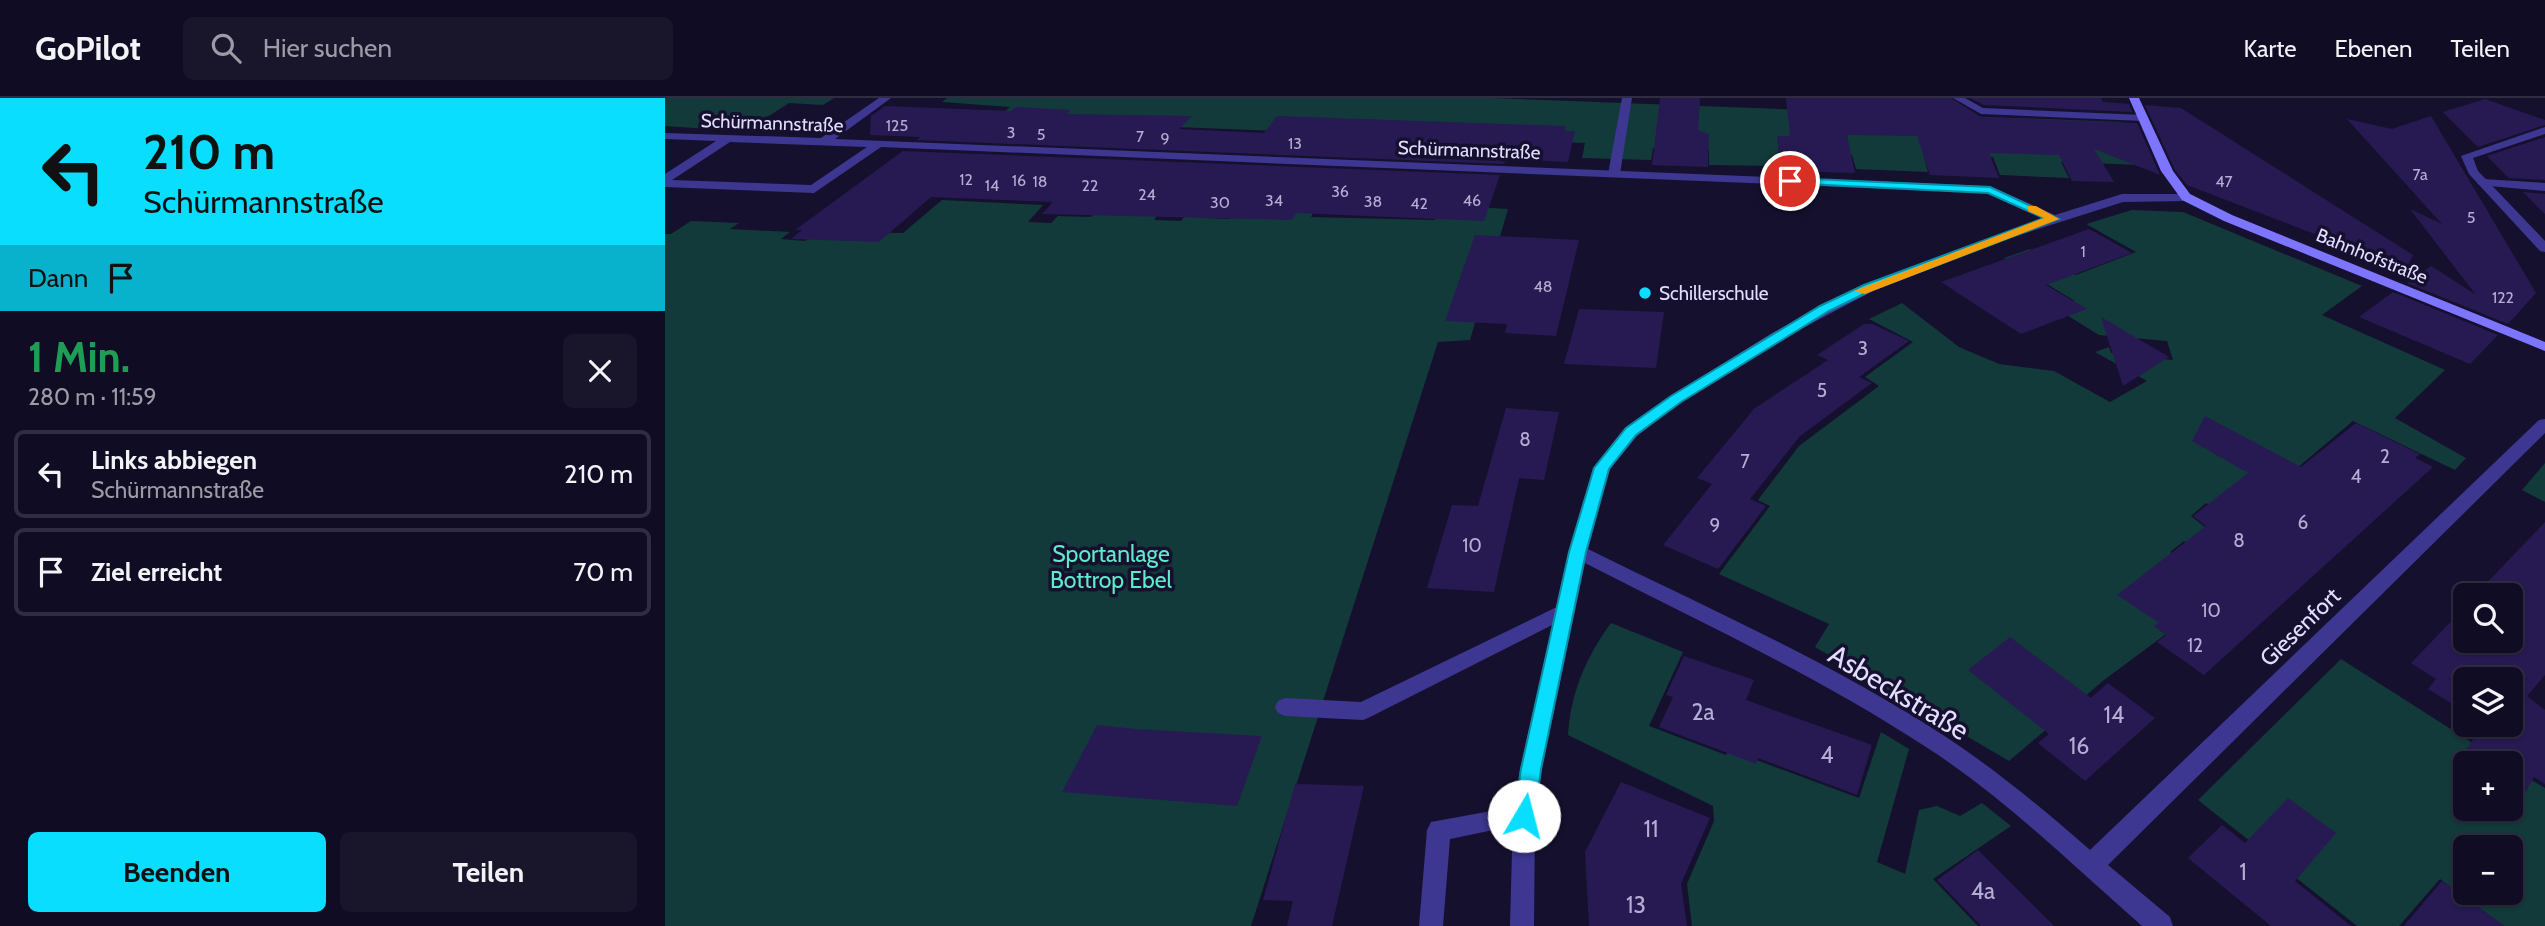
<!DOCTYPE html>
<html lang="de">
<head>
<meta charset="utf-8">
<style>
  :root { --surface:#100c23; --page:#19152b; --text:#f1f3f6; --muted:#9c9ba6; --line:#302c41; --accent:#0adeff }
  body { margin:0; font-family:Cabin,sans-serif; background:var(--page); color:var(--text); height:100vh; display:flex; flex-direction:column; font-size:26px; white-space:nowrap }
  * { box-sizing:border-box; margin:0 }
  p { font-size:23px; color:var(--muted) }
  .icon { flex:none; width:38px; height:38px; fill:none; stroke:currentColor; stroke-width:2; stroke-linecap:round; stroke-linejoin:round }
  .map { position:relative; flex:1; overflow:hidden }
  .side { display:flex; flex-direction:column; background:var(--surface); width:665px }
  .side>* { flex:none }
  .banner { background:#0adeff; color:#111; overflow:hidden }
  .tools { position:absolute; left:1788px; top:485px; display:grid; gap:14px }
  .tools a { display:grid; place-items:center; width:70px; height:70px; border-radius:10px; background:var(--surface); box-shadow:0 2px 5px #0004,0 0 0 2px var(--line); font-size:35px }
  .pin { position:absolute; display:grid; place-items:center; width:60px; height:60px; color:#fff; margin:-30px; border:4px solid #fff; border-radius:50%; box-shadow:0 2px 7px #0007 }
  .me { position:absolute; width:77px; margin:-38px; rotate:8deg; stroke-linejoin:round; filter:drop-shadow(0 0 5px #0008) }
  .turn { display:flex; align-items:center; gap:24px; height:147px; padding:0 28px; font-size:32px }
  .turn .icon { width:91px; height:91px; stroke-width:2.5 }
  .turn b { display:block; font-size:49px; line-height:60px }
  .then { display:flex; align-items:center; height:66px; padding:0 28px; background:#0003; gap:14px; font-size:26px }
  .round { display:grid; place-items:center; flex:none; width:74px; height:74px; border-radius:10px; background:var(--page) }
  .summary { display:flex; align-items:center; justify-content:space-between; height:119px; padding:0 28px }
  h1 { font-size:42px; font-weight:700; line-height:52px; color:#1e9e55 }
  .action { display:flex; gap:14px; margin-top:auto; padding:14px 28px }
  .action a { flex:1; height:80px; border-radius:10px; background:var(--accent); color:#111; font-size:28px; font-weight:700; line-height:80px; text-align:center }
  .action a+a { background:var(--page); color:var(--text) }
  ul { padding:0; list-style:none }
  li { display:flex; align-items:center; gap:21px; height:88px; margin:0 14px 10px; padding:0 14px; border:4px solid var(--line); border-radius:10px }
  li div { flex:1 }
  li b { display:block; font-size:26px }
  li em { font-style:normal }
  header { display:flex; align-items:center; gap:42px; box-sizing:border-box; height:98px; padding:0 35px; background:var(--surface); border-bottom:2px solid var(--line) }
  header strong { font-size:33px }
  nav { display:flex; gap:38px; margin-inline-start:auto; font-size:24px }
  .search { width:490px; height:63px; background:var(--page); display:flex; align-items:center; gap:18px; box-sizing:border-box; padding:0 24px; border-radius:10px; color:var(--muted); font-size:26px }
  main { display:flex; flex:1; min-height:0 }
  .map>svg:first-child { display:block }
</style>
</head>
<body>
<header>
<strong>GoPilot</strong>
<div class="search"><svg class="icon" aria-label="search" viewBox="0 0 24 24"><circle cx="10" cy="10" r="6"/><path d="M15 15l6 6"/></svg>Hier suchen</div>
<nav><a>Karte</a><a>Ebenen</a><a>Teilen</a></nav>
</header>
<main>
<section class="side">
<div class="banner">
<div class="turn"><svg class="icon" aria-label="left" viewBox="0 0 24 24"><path d="M17 20v-9H6M10 6l-5 5 5 5"/></svg><div><b>210 m</b>Schürmannstraße</div></div>
<div class="then">Dann<svg class="icon" aria-label="arrive" viewBox="0 0 24 24"><path d="M6 21V4h12l-3 4 3 4H6"/></svg></div>
</div>
<div class="summary"><div><h1>1 Min.</h1><p>280 m · 11:59</p></div><a class="round"><svg class="icon" aria-label="close" viewBox="0 0 24 24"><path d="M6 6l12 12M18 6L6 18"/></svg></a></div>
<ul>
<li><svg class="icon" aria-label="left" viewBox="0 0 24 24"><path d="M17 20v-9H6M10 6l-5 5 5 5"/></svg><div><b>Links abbiegen</b><p>Schürmannstraße</p></div><em>210 m</em></li>
<li><svg class="icon" aria-label="arrive" viewBox="0 0 24 24"><path d="M6 21V4h12l-3 4 3 4H6"/></svg><div><b>Ziel erreicht</b></div><em>70 m</em></li>
</ul>
<div class="action"><a>Beenden</a><a>Teilen</a></div>
</section>
<div class="map">
<svg width="1880" height="828" viewBox="0 0 1880 828">
  <rect width="100%" height="100%" fill="#16102f"/>
  <!-- green -->
  <g fill="#123a3a" fill-rule="evenodd">
    <path d="M 0,0 L 169,0 L 158,7 L 124,5 L 99,21 L 65,19 L 45,31 L 0,28 Z"/>
    <path d="M 282,0 L 826,0 L 1456,24 L 1478,67 L 1396,64 L 1404,80 L 1335,77 L 1328,59 L 1258,56 L 1263,74 L 1191,71 L 1187,57 L 1113,54 L 1113,68 L 1044,67 L 1044,52 L 988,50 L 986,62 L 917,60 L 920,45 L 329,22 L 345,9 L 277,4 Z"/>
    <path d="M 443,101 L 503,104 L 489,122 L 516,123 L 531,104 L 540,120 L 565,121 L 575,106 L 650,111 L 646,119 L 770,122 L 777,107 L 843,111 L 805,242 L 773,244 L 586,828 L 0,828 L 0,136 L 6,136 L 26,123 L 74,125 L 65,131 L 125,134 L 116,141 L 140,143 L 151,134 L 238,135 L 277,102 L 378,107 L 363,124 L 386,125 L 393,118 L 426,119 Z"/>
    <path d="M 1467,112 L 1518,114 L 1697,188 L 1657,217 L 1780,272 L 1730,320 L 1801,360 L 1790,372 L 1688,323 L 1588,407 L 1609,445 L 1541,405 L 1526,418 L 1550,437 L 1532,451 L 1519,443 L 1505,454 L 1524,468 L 1501,519 L 1490,528 L 1501,536 L 1439,582 L 1344,663 L 1150,549 L 1164,526 L 1054,476 L 1105,408 L 1093,402 L 1134,348 L 1214,288 L 1200,279 L 1248,244 L 1204,221 L 1237,205 L 1294,249 L 1334,266 L 1389,273 L 1445,304 L 1482,283 L 1430,254 L 1444,249 L 1446,255 L 1508,262 L 1502,243 L 1434,237 L 1392,211 L 1410,203 L 1339,160 L 1365,151 L 1411,177 L 1471,154 L 1421,126 Z"/>
    <path d="M 1880,365 L 1880,404 L 1857,392 Z"/>
    <path d="M 946,525 L 1018,554 L 984,628 L 1061,657 L 1064,652 L 1194,700 L 1216,634 L 1244,651 L 1212,764 L 1240,776 L 1254,712 L 1272,708 L 1295,718 L 1317,705 L 1346,728 L 1268,781 L 1313,828 L 1027,828 L 1022,786 L 1049,723 L 1048,708 L 903,637 C 906,594 921,559 946,525 Z"/>
    <path d="M 1676,561 L 1839,665 L 1801,665 L 1801,710 L 1846,710 L 1846,670 L 1880,690 L 1880,828 L 1839,828 L 1775,781 L 1734,828 L 1692,828 L 1533,702 ZM 1801,749 L 1846,749 L 1846,794 L 1801,794 Z"/>
  </g>
  <!-- building -->
  <g fill="#271a52">
    <path d="M 995,0 L 1035,0 L 1033,32 L 1044,36 L 1043,69 L 987,67 Z"/>
    <path d="M 1121,0 L 1286,0 L 1316,19 L 1472,25 L 1495,77 L 1429,51 L 1449,84 L 1407,83 L 1394,57 L 1324,55 L 1334,80 L 1265,77 L 1252,38 L 1182,37 L 1190,75 L 1115,73 L 1112,38 L 1125,38 Z"/>
    <path d="M 1305,0 L 1436,0 L 1438,4 L 1464,6 L 1467,14 L 1319,7 Z"/>
    <path d="M 1820,1 L 1880,22 L 1880,27 L 1813,49 L 1778,14 Z"/>
    <path d="M 1480,7 L 1516,10 L 1748,157 L 1741,171 L 1522,87 L 1510,72 Z"/>
    <path d="M 220,8 L 346,13 L 351,9 L 406,12 L 401,16 L 527,18 L 514,31 L 599,35 L 612,18 L 900,28 L 900,33 L 910,33 L 903,64 L 841,61 L 839,66 L 252,42 L 255,39 L 205,37 L 206,18 Z"/>
    <path d="M 1766,18 L 1871,195 L 1843,226 L 1742,185 L 1766,168 L 1811,197 L 1745,111 L 1777,126 L 1682,21 L 1727,31 Z"/>
    <path d="M 1880,39 L 1880,82 L 1844,80 L 1822,58 Z"/>
    <path d="M 238,53 L 835,77 L 819,123 L 631,115 L 627,122 L 377,116 L 388,104 L 266,99 L 214,144 L 126,141 L 137,132 L 130,132 Z"/>
    <path d="M 1858,94 L 1880,96 L 1880,116 Z"/>
    <path d="M 1424,131 L 1467,155 L 1381,187 L 1422,211 L 1356,236 L 1276,184 Z"/>
    <path d="M 810,137 L 914,142 L 891,238 L 840,235 L 842,226 L 780,223 Z"/>
    <path d="M 1728,194 L 1833,237 L 1805,266 L 1694,219 Z"/>
    <path d="M 914,211 L 999,214 L 991,270 L 899,266 Z"/>
    <path d="M 1436,219 L 1504,259 L 1458,288 Z"/>
    <path d="M 1199,226 L 1207,226 L 1244,243 L 1194,279 L 1207,285 L 1135,338 L 1085,401 L 1101,408 L 1053,471 L 998,447 L 1047,386 L 1032,380 L 1089,311 L 1163,262 L 1152,257 Z"/>
    <path d="M 841,310 L 894,314 L 879,382 L 854,380 L 829,494 L 762,490 L 787,407 L 813,408 Z"/>
    <path d="M 1540,318 L 1636,369 L 1691,325 L 1755,356 L 1750,360 L 1768,369 L 1539,577 L 1492,544 L 1501,537 L 1489,528 L 1494,525 L 1452,497 L 1541,428 L 1528,418 L 1583,375 L 1527,343 Z"/>
    <path d="M 1880,424 L 1880,577 L 1862,598 L 1880,612 L 1880,686 L 1869,679 L 1856,702 L 1846,695 L 1846,665 L 1800,666 L 1800,652 L 1808,642 L 1802,638 L 1812,626 L 1846,626 L 1846,581 L 1801,581 L 1801,614 L 1763,591 L 1771,581 L 1746,565 L 1801,508 L 1801,542 L 1846,542 L 1846,497 L 1810,497 Z"/>
    <path d="M 1345,539 L 1426,600 L 1443,585 L 1490,620 L 1420,683 L 1373,645 L 1384,636 L 1303,572 Z"/>
    <path d="M 1019,558 L 1089,582 L 1081,602 L 1207,647 L 1192,697 L 1093,660 L 1091,666 L 994,629 L 1008,599 L 1001,597 Z"/>
    <path d="M 432,627 L 471,631 L 597,638 L 572,708 L 397,694 Z"/>
    <path d="M 956,684 L 1045,720 L 1016,786 L 1022,828 L 924,828 L 920,754 Z"/>
    <path d="M 630,686 L 699,688 L 667,828 L 622,828 L 628,803 L 598,802 Z"/>
    <path d="M 1623,700 L 1671,735 L 1630,783 L 1686,828 L 1606,828 L 1523,760 L 1557,727 L 1580,745 Z"/>
    <path d="M 1313,752 L 1389,828 L 1316,828 L 1272,782 Z"/>
    <path d="M 1777,783 L 1839,828 L 1739,828 Z"/>
  </g>
  <g fill="none" stroke-linecap="round" stroke-linejoin="round">
    <!-- lane -->
    <g fill="#3e3792" fill-rule="evenodd">
      <path d="M 957,0 L 967,0 L 955,76 L 949,79 L 943,76 Z"/>
      <path d="M 1818,81 L 1880,85 L 1880,93 L 1814,87 L 1812,85 Z"/>
      <path d="M 900,505 L 907,507 L 910,512 L 907,517 L 705,619 L 698,622 L 620,618 L 613,615 L 610,609 L 613,603 L 620,600 L 696,604 Z"/>
      <path d="M 859,707 L 867,710 L 870,717 L 867,724 L 785,741 L 778,828 L 754,828 L 762,732 L 766,724 Z"/>
    </g>
    <!-- street -->
    <g fill="#3e3792" fill-rule="evenodd">
      <path d="M 214,0 L 226,0 L 170,41 L 1325,88 L 1390,117 L 1457,96 L 1525,96 L 1525,102 L 1521,103 L 1458,104 L 1339,142 L 1208,193 L 1117,241 L 1016,304 L 972,338 L 945,371 L 923,451 C 1042,510 1166,564 1278,637 C 1330,671 1378,711 1425,752 L 1874,322 L 1880,321 L 1880,335 L 1443,767 L 1505,819 L 1508,828 L 1477,828 C 1407,767 1340,700 1261,649 C 1153,578 1035,524 920,465 L 877,671 L 870,717 L 869,828 L 845,828 L 848,717 L 855,671 L 904,454 L 931,366 L 960,330 L 1006,298 L 1107,235 L 1198,187 L 1378,121 L 1323,95 L 216,49 L 149,95 L 0,89 L 0,76 L 51,43 L 0,41 L 0,35 L 156,40 ZM 65,44 L 202,49 L 146,87 L 7,82 Z"/>
      <path d="M 1288,0 L 1300,0 L 1318,10 L 1478,17 L 1483,20 L 1478,23 L 1316,16 Z"/>
      <path d="M 1880,29 L 1880,36 L 1808,60 L 1813,73 L 1880,143 L 1880,154 L 1875,153 L 1804,76 L 1796,58 Z"/>
    </g>
    <!-- secondary -->
    <path fill="#7d75ff" fill-rule="evenodd" d="M 1464,0 L 1474,0 L 1508,73 L 1525,96 L 1567,117 L 1880,244 L 1880,253 L 1559,123 L 1517,102 L 1496,73 Z"/>
  </g>
  <!-- route -->
  <path fill="#0adeff" stroke="#0690a6" stroke-width="2" d="M 1125,80 L 1325,89 L 1394,121 L 1207,192 L 1164,213 L 1016,304 L 971,337 L 944,371 L 921,454 L 876,671 L 870,718 L 867,724 L 859,727 L 852,724 L 849,718 L 856,671 L 904,454 L 929,370 L 961,330 L 1006,298 L 1155,208 L 1199,187 L 1379,120 L 1323,95 L 1121,85 L 1121,81 Z"/>
  <!-- slow -->
  <path fill="#f59e0b" d="M 1363,108 L 1371,108 L 1394,121 L 1200,196 L 1189,193 L 1379,120 L 1363,113 Z"/>
  <!-- markers -->
  <circle fill="#0adeff" stroke="#16102f" stroke-width="2.5" cx="980" cy="195" r="7"/>
  <g text-anchor="middle" dominant-baseline="central" stroke-width="7" stroke-linejoin="round" paint-order="stroke">
    <!-- far-number labels -->
    <g font-size="16" fill="#b4add4">
      <text x="232" y="27">125</text>
      <text x="346" y="34">3</text>
      <text x="376" y="36">5</text>
      <text x="475" y="38">7</text>
      <text x="500" y="40">9</text>
      <text x="630" y="45">13</text>
      <text x="1755" y="76">7a</text>
      <text x="301" y="81">12</text>
      <text x="354" y="82">16</text>
      <text x="375" y="83">18</text>
      <text x="1559" y="83">47</text>
      <text x="327" y="87">14</text>
      <text x="425" y="87">22</text>
      <text x="675" y="93">36</text>
      <text x="482" y="96">24</text>
      <text x="609" y="102">34</text>
      <text x="807" y="102">46</text>
      <text x="708" y="103">38</text>
      <text x="555" y="104">30</text>
      <text x="754" y="105">42</text>
      <text x="1806" y="119">5</text>
      <text x="1418" y="153">1</text>
      <text x="878" y="188">48</text>
      <text x="1838" y="199">122</text>
    </g>
    <!-- far-street labels -->
    <g font-size="19" fill="#e3deff" stroke="#16102f">
      <text transform="translate(107 25) rotate(2)">Schürmannstraße</text>
      <text transform="translate(804 52) rotate(2)">Schürmannstraße</text>
      <text transform="translate(1707 158) rotate(22)">Bahnhofstraße</text>
    </g>
    <!-- far-poi labels -->
    <g font-size="19" fill="#e3deff" stroke="#16102f" text-anchor="start">
      <text x="994" y="195">Schillerschule</text>
    </g>
    <!-- number labels -->
    <g font-size="19" fill="#b4add4">
      <text x="1198" y="250">3</text>
      <text x="1157" y="292">5</text>
      <text x="860" y="341">8</text>
      <text x="1720" y="358">2</text>
      <text x="1080" y="363">7</text>
      <text x="1691" y="378">4</text>
      <text x="1638" y="424">6</text>
      <text x="1050" y="427">9</text>
      <text x="1574" y="442">8</text>
      <text x="807" y="447">10</text>
      <text x="1546" y="512">10</text>
      <text x="1530" y="547">12</text>
    </g>
    <!-- park labels -->
    <g font-size="23" fill="#5eebcc" stroke="#16102f">
      <text x="446" y="456">Sportanlage<tspan x="446" dy="26">Bottrop Ebel</tspan></text>
    </g>
    <!-- street labels -->
    <g font-size="23" fill="#e3deff" stroke="#16102f">
      <text transform="translate(1635 529) rotate(-44)">Giesenfort</text>
    </g>
    <!-- near-number labels -->
    <g font-size="23" fill="#b4add4">
      <text x="1038" y="614">2a</text>
      <text x="1449" y="617">14</text>
      <text x="1414" y="648">16</text>
      <text x="1162" y="657">4</text>
      <text x="986" y="731">11</text>
      <text x="1578" y="774">1</text>
      <text x="1318" y="793">4a</text>
      <text x="971" y="807">13</text>
    </g>
    <!-- near-street labels -->
    <g font-size="28" fill="#e3deff" stroke="#16102f">
      <text transform="translate(1234 594) rotate(31)">Asbeckstraße</text>
    </g>
  </g>
</svg>
<div class="tools">
<a><svg class="icon" aria-label="search" viewBox="0 0 24 24"><circle cx="10" cy="10" r="6"/><path d="M15 15l6 6"/></svg></a>
<a><svg class="icon" aria-label="layers" viewBox="0 0 24 24"><path d="M12 4l9 5-9 5-9-5zM3 14l9 5 9-5"/></svg></a>
<a>+</a>
<a>−</a>
</div>
<div class="pin" style="left:1125px;top:83px;background:#d93025"><svg class="icon" aria-label="arrive" viewBox="0 0 24 24"><path d="M6 21V4h12l-3 4 3 4H6"/></svg></div>
<svg class="me" style="left:859px;top:718px" viewBox="-20 -20 40 40"><circle r="19" fill="#fff"/><path d="M0-13L10 11 0 6-10 11z" fill="#0adeff"/></svg>
</div>
</main>
</body>
</html>
